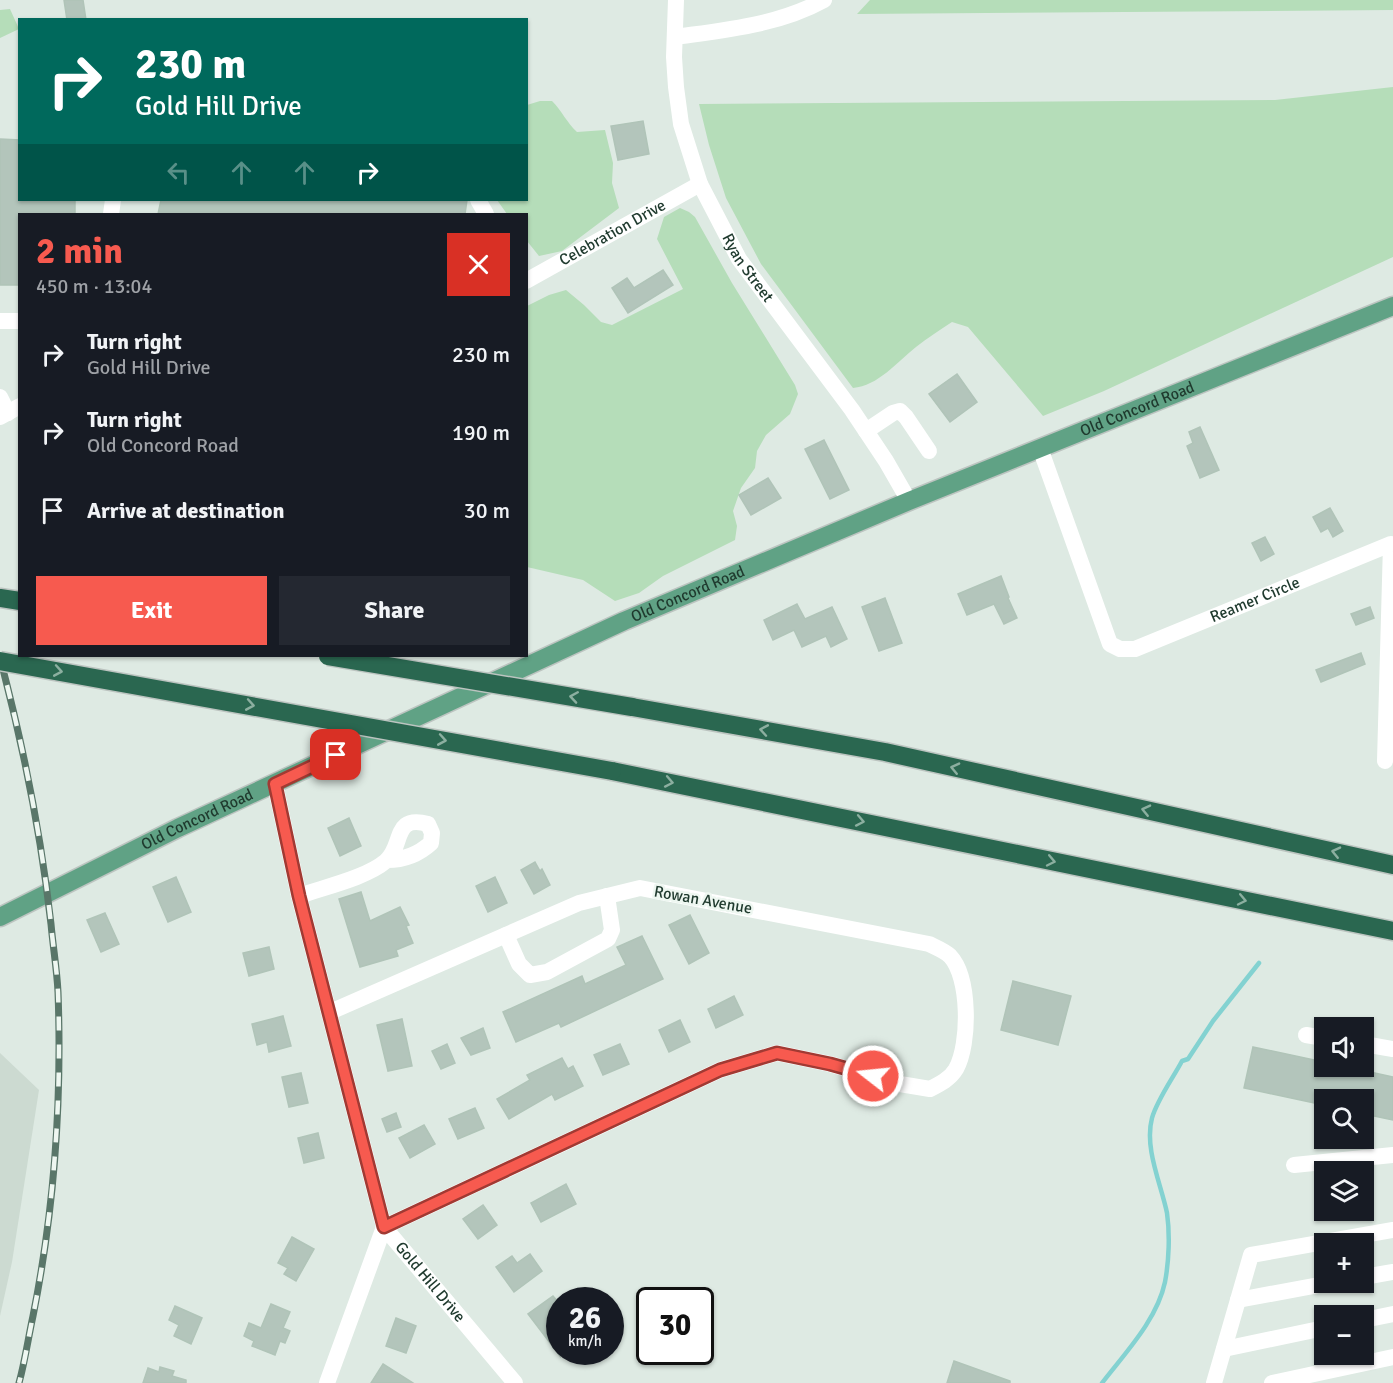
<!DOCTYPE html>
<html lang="en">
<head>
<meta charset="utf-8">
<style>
  :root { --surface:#171b24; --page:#242831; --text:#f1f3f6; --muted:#9ea1a6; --accent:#f75a4f }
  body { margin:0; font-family:Signika,sans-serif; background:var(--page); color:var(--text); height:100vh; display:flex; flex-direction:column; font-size:22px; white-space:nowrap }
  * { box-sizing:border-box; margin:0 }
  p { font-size:20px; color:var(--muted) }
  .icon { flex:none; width:33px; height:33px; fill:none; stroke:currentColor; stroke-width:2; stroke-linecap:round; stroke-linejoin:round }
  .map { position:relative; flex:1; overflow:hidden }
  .details { position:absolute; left:18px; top:213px; width:510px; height:444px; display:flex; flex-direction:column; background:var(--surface); border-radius:0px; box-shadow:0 2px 4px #0004 }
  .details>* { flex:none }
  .hud { position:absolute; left:18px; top:18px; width:510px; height:183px; border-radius:0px; box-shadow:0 2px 4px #0004; background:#00695c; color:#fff; overflow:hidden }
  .controls { position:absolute; left:1314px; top:1017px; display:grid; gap:12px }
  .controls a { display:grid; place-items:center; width:60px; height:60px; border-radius:0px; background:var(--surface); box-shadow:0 2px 4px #0004; font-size:30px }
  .speed { position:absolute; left:546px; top:1287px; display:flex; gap:12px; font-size:30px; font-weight:700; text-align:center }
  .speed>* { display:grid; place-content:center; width:78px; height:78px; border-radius:50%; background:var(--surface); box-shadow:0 2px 4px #0004; line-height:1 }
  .speed small { font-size:15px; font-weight:400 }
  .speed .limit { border:3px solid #111; border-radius:9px; background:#fff; color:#111 }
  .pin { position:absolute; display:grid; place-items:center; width:51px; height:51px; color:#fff; margin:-26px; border-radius:12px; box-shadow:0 3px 9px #0006 }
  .me { position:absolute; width:66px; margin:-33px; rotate:286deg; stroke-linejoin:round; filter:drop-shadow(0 0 4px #0008) }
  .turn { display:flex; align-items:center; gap:21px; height:126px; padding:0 18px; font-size:27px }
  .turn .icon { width:78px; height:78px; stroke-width:2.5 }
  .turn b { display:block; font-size:42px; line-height:51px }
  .lanes { display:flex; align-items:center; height:57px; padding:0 18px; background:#0003; justify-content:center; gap:30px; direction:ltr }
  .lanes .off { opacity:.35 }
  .round { display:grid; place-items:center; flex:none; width:63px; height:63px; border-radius:0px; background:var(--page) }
  .headline { display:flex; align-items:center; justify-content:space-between; height:102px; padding:0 18px }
  h1 { font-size:36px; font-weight:700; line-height:45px; color:var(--accent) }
  .primary-button { display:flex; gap:12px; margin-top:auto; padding:12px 18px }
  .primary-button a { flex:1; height:69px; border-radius:0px; background:var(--accent); color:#fff; font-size:24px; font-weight:700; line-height:69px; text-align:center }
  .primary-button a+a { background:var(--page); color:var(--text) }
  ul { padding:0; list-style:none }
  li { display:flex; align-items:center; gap:18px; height:78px; padding:0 18px }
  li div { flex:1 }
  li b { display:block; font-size:22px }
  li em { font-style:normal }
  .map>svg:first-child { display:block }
</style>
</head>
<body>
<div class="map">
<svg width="1393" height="1383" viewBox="0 0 1393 1383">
  <rect width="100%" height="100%" fill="#deeae3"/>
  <!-- built -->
  <path fill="#ccdad1" d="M 0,1053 L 39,1090 L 12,1262 L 0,1316 Z"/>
  <!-- green -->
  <g fill="#b5ddb9">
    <path d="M 870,0 L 1393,0 L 1393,10 L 857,14 Z"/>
    <path d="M 10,9 L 19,29 L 0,38 L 0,10 Z"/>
    <path d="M 1393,87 L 1393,257 L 1104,391 L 1043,416 L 968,327 L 952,322 C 940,330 927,338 916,347 C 897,362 878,386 853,388 L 761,264 L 726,198 L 709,145 L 699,104 L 1275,100 Z"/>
    <path d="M 540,101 L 552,101 C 562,111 567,123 577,132 L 605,130 L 613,163 L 612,183 L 619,208 L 562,251 L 539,256 L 527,241 L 526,214 L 507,214 L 497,200 L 526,200 L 527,105 Z"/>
    <path d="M 680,208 L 689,212 L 695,217 L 732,283 L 795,385 L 798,394 L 790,414 L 766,435 L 757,451 L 755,468 L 741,488 L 733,511 L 737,526 L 735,540 L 663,576 L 639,593 L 615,601 L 583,580 L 527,567 L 527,306 L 549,295 L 566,290 L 584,305 L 601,322 L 612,325 L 683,289 L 657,239 L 664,217 Z"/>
  </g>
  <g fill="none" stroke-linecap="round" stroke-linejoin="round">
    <!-- stream -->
    <path stroke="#83d2d1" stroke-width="4.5" d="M 1102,1383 C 1125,1353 1157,1320 1165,1282 C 1169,1261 1170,1234 1167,1213 C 1161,1184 1144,1148 1152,1118 C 1157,1100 1173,1078 1182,1061 L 1188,1059 L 1213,1021 L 1259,963"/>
  </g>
  <!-- building -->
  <g fill="#b3c5bb" stroke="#b0c4b8" stroke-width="1.5">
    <path d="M 64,0 L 83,0 L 86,20 L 67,20 Z"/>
    <path d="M 643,121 L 649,154 L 618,160 L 611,126 Z"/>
    <path d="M 0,139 L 20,140 L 20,200 L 75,200 L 75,214 L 20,214 L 20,285 L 0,285 Z"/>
    <path d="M 161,200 L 467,200 L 465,214 L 158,214 Z"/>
    <path d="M 663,270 L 673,285 L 628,313 L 612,288 L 627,278 L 634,288 Z"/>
    <path d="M 957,374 L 977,402 L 950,422 L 929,394 Z"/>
    <path d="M 1200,427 L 1219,470 L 1200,478 L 1187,446 L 1193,443 L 1189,432 Z"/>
    <path d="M 824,440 L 849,490 L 830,499 L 805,449 Z"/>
    <path d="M 768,478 L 781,498 L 751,515 L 739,495 Z"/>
    <path d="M 1330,508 L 1343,531 L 1333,537 L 1328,528 L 1321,532 L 1313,517 Z"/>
    <path d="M 1265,537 L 1274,554 L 1261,561 L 1252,543 Z"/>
    <path d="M 1001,576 L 1009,597 L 1008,598 L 1017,618 L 1004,624 L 994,604 L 967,615 L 958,594 Z"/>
    <path d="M 885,598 L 902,643 L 879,651 L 862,607 Z"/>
    <path d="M 797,604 L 805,619 L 832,607 L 847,639 L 831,647 L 826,636 L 802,647 L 794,630 L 773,640 L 764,620 Z"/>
    <path d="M 1370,607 L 1374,618 L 1356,625 L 1351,614 Z"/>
    <path d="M 1361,653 L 1365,664 L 1321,682 L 1316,670 Z"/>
    <path d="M 349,818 L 361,846 L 340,856 L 328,828 Z"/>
    <path d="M 535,862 L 540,871 L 542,869 L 550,885 L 534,894 L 521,870 Z"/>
    <path d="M 176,877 L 191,912 L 168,922 L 153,887 Z"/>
    <path d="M 495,877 L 507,903 L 488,912 L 476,886 Z"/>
    <path d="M 361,892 L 370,921 L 400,907 L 409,925 L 406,926 L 413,943 L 396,950 L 398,956 L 360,967 L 339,899 Z"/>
    <path d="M 105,913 L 119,944 L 101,952 L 87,920 Z"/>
    <path d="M 690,915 L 709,953 L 689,964 L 669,925 Z"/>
    <path d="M 642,936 L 663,979 L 561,1027 L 559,1023 L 516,1042 L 503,1012 L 582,976 L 585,984 L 626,965 L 617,947 Z"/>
    <path d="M 269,947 L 274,969 L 249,976 L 243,953 Z"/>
    <path d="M 1013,981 L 1071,996 L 1058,1045 L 1001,1030 Z"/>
    <path d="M 734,996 L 743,1015 L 716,1028 L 708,1009 Z"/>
    <path d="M 283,1016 L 291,1046 L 269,1052 L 267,1042 L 257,1045 L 252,1024 Z"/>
    <path d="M 402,1019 L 412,1066 L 388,1071 L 377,1025 Z"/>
    <path d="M 680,1020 L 690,1042 L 669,1052 L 659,1030 Z"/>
    <path d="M 483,1028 L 490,1048 L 471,1055 L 461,1038 Z"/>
    <path d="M 447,1044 L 455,1063 L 441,1069 L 432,1051 Z"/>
    <path d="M 620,1044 L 629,1064 L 603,1075 L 594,1055 Z"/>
    <path d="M 1253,1047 L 1324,1062 L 1324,1066 L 1343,1066 L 1393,1077 L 1393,1120 L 1364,1114 L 1364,1100 L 1324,1100 L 1324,1105 L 1244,1088 Z"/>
    <path d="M 562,1058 L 568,1069 L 573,1066 L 583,1086 L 555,1100 L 552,1094 L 509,1119 L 497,1099 L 530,1080 L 527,1075 Z"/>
    <path d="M 301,1073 L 308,1103 L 289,1107 L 282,1077 Z"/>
    <path d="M 475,1108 L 484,1128 L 458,1139 L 449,1119 Z"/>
    <path d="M 396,1113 L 401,1127 L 387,1132 L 382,1119 Z"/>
    <path d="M 424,1125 L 435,1144 L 410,1158 L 399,1138 Z"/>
    <path d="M 318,1133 L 324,1158 L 304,1163 L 298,1138 Z"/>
    <path d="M 566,1184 L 576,1204 L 541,1222 L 531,1203 Z"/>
    <path d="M 483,1205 L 497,1225 L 478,1239 L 463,1219 Z"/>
    <path d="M 292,1237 L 314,1249 L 296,1281 L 284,1274 L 288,1268 L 278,1263 Z"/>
    <path d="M 530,1254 L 542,1271 L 514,1292 L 496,1267 L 512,1256 L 517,1263 Z"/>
    <path d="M 553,1296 L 560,1304 L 560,1356 L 528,1314 Z"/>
    <path d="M 271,1304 L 290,1312 L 283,1328 L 290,1331 L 285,1343 L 280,1341 L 275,1355 L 252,1346 L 254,1341 L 244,1336 L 249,1323 L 261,1328 Z"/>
    <path d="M 175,1306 L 202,1318 L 191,1344 L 174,1336 L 179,1325 L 169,1320 Z"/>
    <path d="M 396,1318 L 416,1326 L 406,1353 L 386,1346 Z"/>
    <path d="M 954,1361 L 1010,1381 L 1010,1383 L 947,1383 Z"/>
    <path d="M 383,1364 L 413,1383 L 371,1383 Z"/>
    <path d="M 160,1367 L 174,1371 L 172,1376 L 186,1380 L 186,1383 L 143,1383 L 148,1368 L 159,1372 Z"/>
  </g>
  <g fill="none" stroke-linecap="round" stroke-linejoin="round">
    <defs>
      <g id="major">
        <path id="s5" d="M 0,917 L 178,828 L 624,621 L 909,501 L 1393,306"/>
      </g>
      <g id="highway">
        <path d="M 0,598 L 20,601"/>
        <path d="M 632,707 L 885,752 L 1393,865"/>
        <path d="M 612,771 L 1393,931"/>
      </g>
    </defs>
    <!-- major casing -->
    <use href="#major" stroke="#bcc4c0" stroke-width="21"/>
    <!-- highway casing -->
    <use href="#highway" stroke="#bcc4c0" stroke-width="21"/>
    <!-- minor -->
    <g stroke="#fff" stroke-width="16">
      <path id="s1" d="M 676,0 L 674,57 L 676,87 L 681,124 L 700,184 L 739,259 L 852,410 L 886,461 L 909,501"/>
      <path d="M 675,37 C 725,30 779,25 824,0"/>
      <path d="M 478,200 L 486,214"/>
      <path d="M 111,214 L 113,200"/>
      <path id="s2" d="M 526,281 L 700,184"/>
      <path d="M 0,321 L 20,321"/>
      <path d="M 0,397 L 8,413"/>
      <path d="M 0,417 L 20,406"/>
      <path d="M 866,431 L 893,413 L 900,411 L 906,417 L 929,451"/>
      <path id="s3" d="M 1040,448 L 1110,644 L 1120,649 L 1135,649 L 1391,544 L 1385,761"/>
      <path id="s4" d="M 275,784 L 299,896 L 384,1227 L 515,1383"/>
      <path d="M 299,896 C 324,887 366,878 386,861 C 404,846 392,814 428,824 L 432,833 L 431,843 C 419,854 405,860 387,860"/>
      <path d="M 506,935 L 519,964 L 530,975 L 547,972 L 608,939 L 612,930 L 607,896"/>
      <path d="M 1306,1035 L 1324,1038"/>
      <path d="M 1364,1044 L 1393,1049"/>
      <path d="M 1294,1165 L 1393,1155"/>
      <path d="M 1364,1277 L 1393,1272"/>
      <path d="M 1238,1300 L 1335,1282"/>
      <path d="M 1364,1320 L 1393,1314"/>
      <path d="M 1224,1349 L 1324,1328"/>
      <path d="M 327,1383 L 384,1227 L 720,1070 L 777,1053 L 830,1064 L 894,1083 L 930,1089 C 940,1084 950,1079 956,1069 C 970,1044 970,977 950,956 C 945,951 935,947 929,944 L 640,888 L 579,903 L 330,1012"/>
      <path d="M 1214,1383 L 1251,1255 L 1393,1230"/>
      <path d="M 1272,1383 L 1393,1357"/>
    </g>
    <!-- major -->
    <use href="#major" stroke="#60a285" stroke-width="18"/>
    <!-- highway -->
    <use href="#highway" stroke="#2a6750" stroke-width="18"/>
    <defs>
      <path id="rail" d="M 0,658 C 23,745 41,834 51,924 C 53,947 57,970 58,992 C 62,1100 54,1211 33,1316 C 28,1339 25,1361 19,1383"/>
    </defs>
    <!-- rail casing -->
    <use href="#rail" stroke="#597669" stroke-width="7"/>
    <!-- rail -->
    <use href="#rail" stroke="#eef7f1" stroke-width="4.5" stroke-dasharray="14" stroke-linecap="butt"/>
    <defs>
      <g id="highway-bridge">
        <path d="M 328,656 L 632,707"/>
        <path d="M 0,661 L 612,771"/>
      </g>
    </defs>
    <!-- highway-bridge casing -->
    <use href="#highway-bridge" stroke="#bcc4c0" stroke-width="21" stroke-linecap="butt"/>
    <!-- highway-bridge -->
    <use href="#highway-bridge" stroke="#2a6750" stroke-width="18"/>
  </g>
  <!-- one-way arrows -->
  <defs><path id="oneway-chevron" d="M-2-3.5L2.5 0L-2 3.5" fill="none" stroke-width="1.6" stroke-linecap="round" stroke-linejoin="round" transform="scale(1.5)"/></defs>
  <g stroke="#8cafa0">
    <use href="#oneway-chevron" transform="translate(58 671) rotate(10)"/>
    <use href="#oneway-chevron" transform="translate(574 697) rotate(-171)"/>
    <use href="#oneway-chevron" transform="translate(250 705) rotate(10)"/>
    <use href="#oneway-chevron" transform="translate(764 730) rotate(-170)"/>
    <use href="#oneway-chevron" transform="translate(442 740) rotate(10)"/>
    <use href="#oneway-chevron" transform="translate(955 768) rotate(-167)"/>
    <use href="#oneway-chevron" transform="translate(669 782) rotate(11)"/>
    <use href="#oneway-chevron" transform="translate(1146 810) rotate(-167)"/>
    <use href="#oneway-chevron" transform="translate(860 821) rotate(11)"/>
    <use href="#oneway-chevron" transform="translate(1336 852) rotate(-167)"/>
    <use href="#oneway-chevron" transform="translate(1051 861) rotate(12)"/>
    <use href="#oneway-chevron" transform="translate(1242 900) rotate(12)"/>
  </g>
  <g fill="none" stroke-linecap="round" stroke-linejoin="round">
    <defs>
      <path id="route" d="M 336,755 L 275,784 L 299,896 L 384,1227 L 720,1070 L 777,1053 L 830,1064 L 873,1076"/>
    </defs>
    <!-- route casing -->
    <use href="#route" stroke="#a13a33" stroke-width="15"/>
    <!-- route -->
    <use href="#route" stroke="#f75a4f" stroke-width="10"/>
  </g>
  <g text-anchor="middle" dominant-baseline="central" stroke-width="5" stroke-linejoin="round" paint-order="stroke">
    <!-- street labels -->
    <g font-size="16" fill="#1f3a2e" stroke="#eef7f1">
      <text stroke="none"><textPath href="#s2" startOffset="99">Celebration Drive</textPath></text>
      <text stroke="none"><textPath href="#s1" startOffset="284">Ryan Street</textPath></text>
      <text stroke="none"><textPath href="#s5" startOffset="1246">Old Concord Road</textPath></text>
      <text stroke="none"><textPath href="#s5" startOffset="760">Old Concord Road</textPath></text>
      <text stroke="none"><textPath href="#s3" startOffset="364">Reamer Circle</textPath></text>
      <text stroke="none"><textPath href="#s5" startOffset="220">Old Concord Road</textPath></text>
      <text transform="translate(703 900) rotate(10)">Rowan Avenue</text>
      <text stroke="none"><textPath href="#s4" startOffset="528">Gold Hill Drive</textPath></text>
    </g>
  </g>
</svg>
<div class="controls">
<a><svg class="icon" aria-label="sound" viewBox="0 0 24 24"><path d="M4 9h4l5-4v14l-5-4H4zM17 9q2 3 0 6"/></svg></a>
<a><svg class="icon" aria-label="search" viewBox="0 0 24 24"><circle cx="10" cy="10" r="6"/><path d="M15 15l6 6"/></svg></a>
<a><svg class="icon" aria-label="layers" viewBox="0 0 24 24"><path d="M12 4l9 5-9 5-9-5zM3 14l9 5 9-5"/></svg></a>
<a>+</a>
<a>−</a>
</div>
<div class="speed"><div>26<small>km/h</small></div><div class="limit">30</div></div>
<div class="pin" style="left:336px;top:755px;background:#d93025"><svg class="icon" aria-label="arrive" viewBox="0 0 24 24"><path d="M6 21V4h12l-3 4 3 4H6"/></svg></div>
<svg class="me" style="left:873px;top:1076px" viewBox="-20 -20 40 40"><circle r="17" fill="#f75a4f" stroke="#fff" stroke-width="3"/><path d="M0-11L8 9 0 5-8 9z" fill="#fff"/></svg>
<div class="hud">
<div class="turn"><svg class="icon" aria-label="right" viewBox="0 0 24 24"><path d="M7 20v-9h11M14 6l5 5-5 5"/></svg><div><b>230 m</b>Gold Hill Drive</div></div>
<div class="lanes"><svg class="icon off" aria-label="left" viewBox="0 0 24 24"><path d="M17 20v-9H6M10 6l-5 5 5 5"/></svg><svg class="icon off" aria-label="ahead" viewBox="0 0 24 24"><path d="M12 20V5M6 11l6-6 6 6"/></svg><svg class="icon off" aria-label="ahead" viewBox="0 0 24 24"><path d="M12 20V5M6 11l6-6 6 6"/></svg><svg class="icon" aria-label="right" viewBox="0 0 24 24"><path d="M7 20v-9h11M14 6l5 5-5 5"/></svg></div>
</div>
<section class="details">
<div class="headline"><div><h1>2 min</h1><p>450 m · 13:04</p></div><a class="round" style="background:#d93025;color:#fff"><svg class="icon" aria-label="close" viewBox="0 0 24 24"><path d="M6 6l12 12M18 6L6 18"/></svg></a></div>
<ul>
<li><svg class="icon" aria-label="right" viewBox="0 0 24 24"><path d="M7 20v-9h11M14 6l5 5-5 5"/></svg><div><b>Turn right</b><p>Gold Hill Drive</p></div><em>230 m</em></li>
<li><svg class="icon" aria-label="right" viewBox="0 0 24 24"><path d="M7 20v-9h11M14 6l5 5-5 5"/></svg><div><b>Turn right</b><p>Old Concord Road</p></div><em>190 m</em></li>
<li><svg class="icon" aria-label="arrive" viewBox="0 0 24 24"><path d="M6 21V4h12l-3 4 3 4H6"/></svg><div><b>Arrive at destination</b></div><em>30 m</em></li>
</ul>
<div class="primary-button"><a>Exit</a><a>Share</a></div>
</section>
</div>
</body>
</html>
